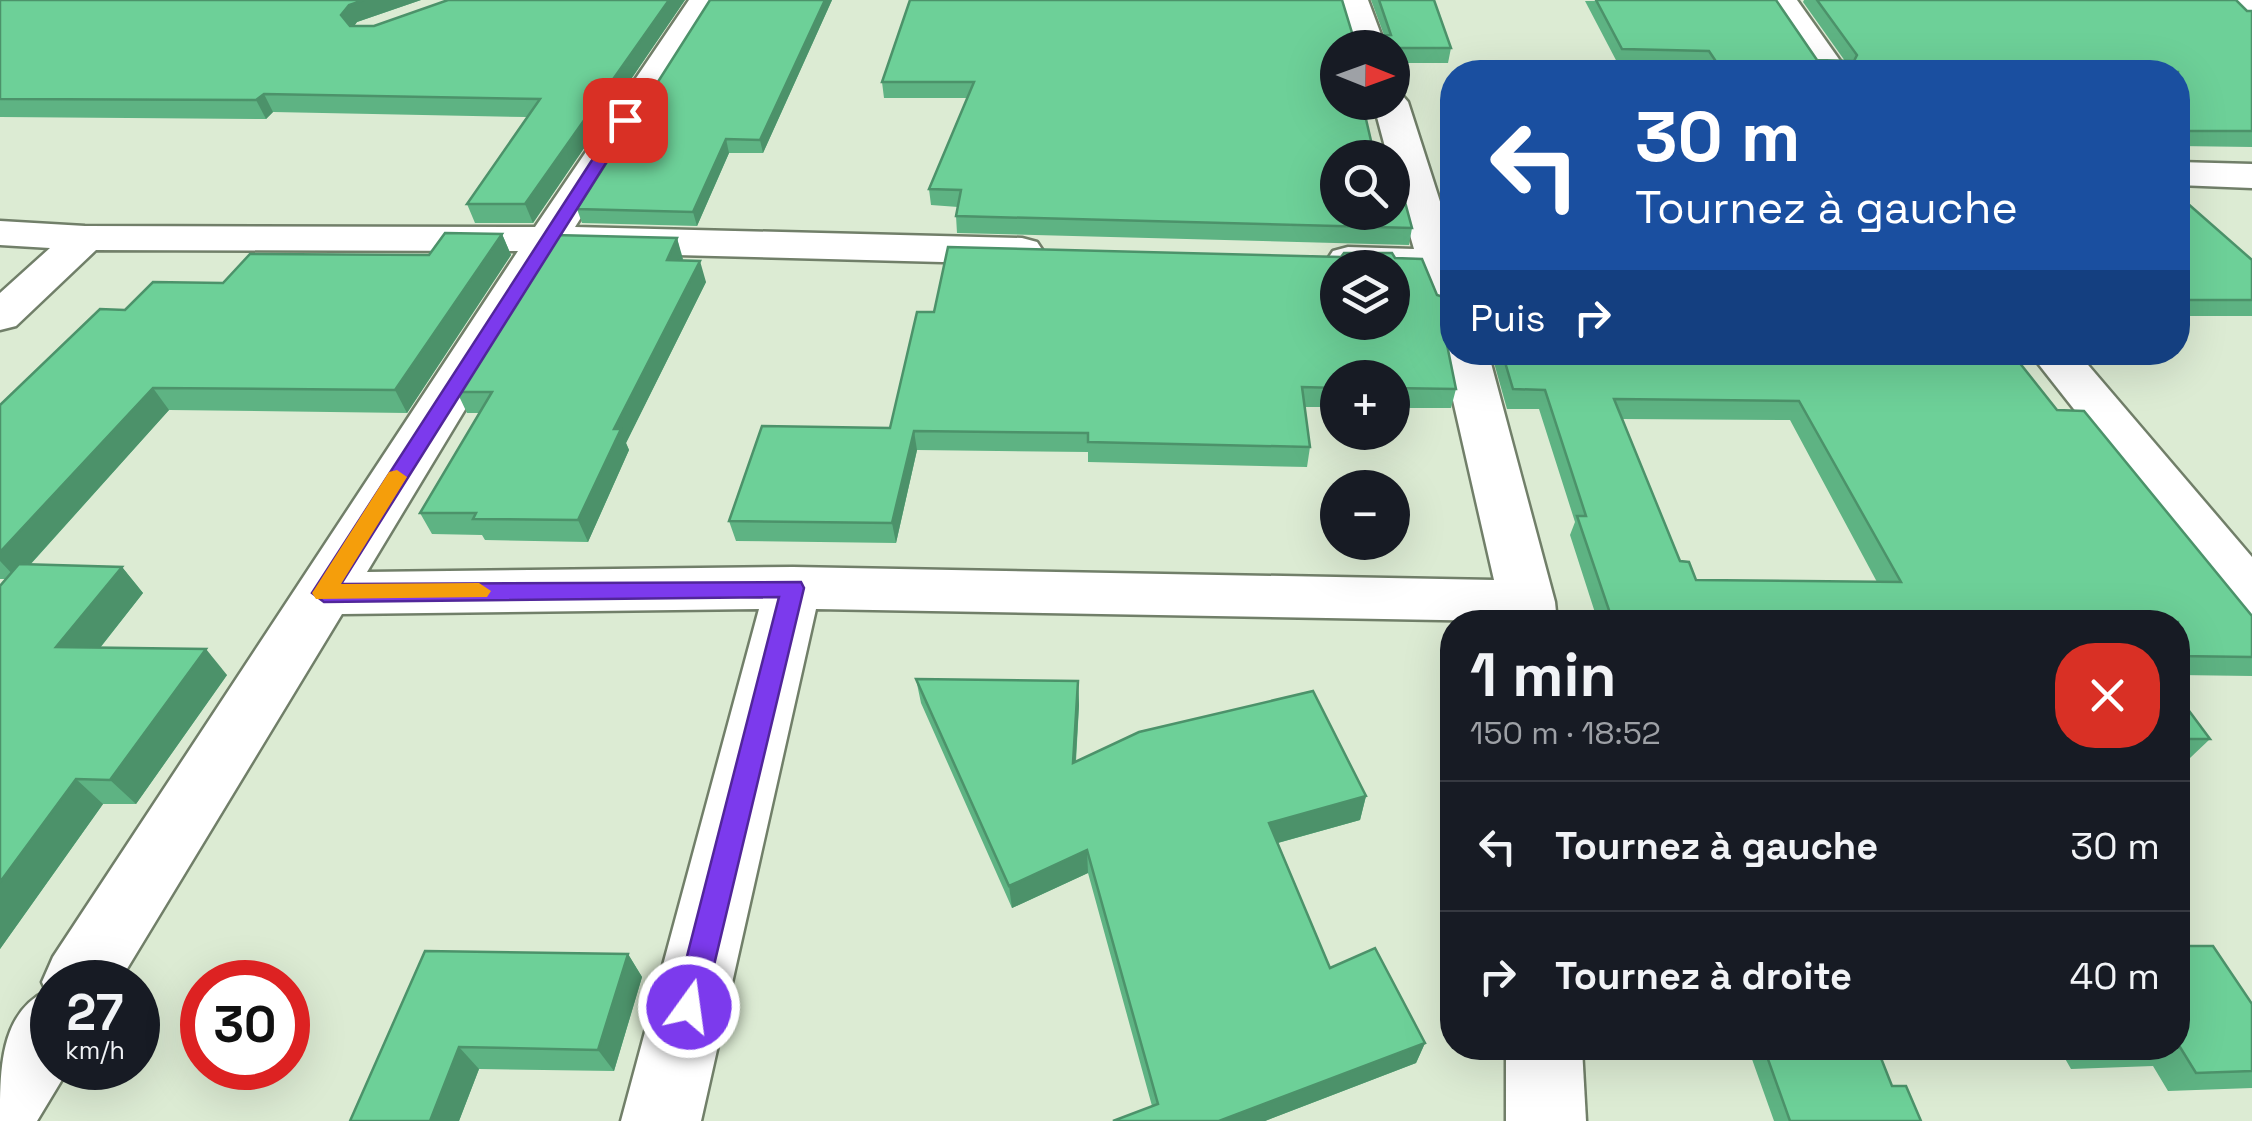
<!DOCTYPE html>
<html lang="fr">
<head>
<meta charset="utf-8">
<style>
  :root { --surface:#171b24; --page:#242831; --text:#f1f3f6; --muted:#9ea1a6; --line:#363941 }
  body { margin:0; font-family:"Space Grotesk",sans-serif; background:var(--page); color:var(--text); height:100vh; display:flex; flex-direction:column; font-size:38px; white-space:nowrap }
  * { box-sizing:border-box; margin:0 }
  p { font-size:32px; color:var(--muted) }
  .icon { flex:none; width:55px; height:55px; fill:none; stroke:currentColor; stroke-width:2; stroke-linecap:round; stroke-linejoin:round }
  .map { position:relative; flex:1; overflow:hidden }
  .drawer { position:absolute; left:1440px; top:610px; width:750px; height:450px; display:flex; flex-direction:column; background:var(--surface); border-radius:40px; box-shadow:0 10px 40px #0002 }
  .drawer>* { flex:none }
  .top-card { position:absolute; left:1440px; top:60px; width:750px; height:305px; border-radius:40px; box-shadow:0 10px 40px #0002; background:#1a4fa0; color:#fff; overflow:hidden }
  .needle { width:65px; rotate:91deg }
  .buttons { position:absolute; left:1320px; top:30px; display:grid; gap:20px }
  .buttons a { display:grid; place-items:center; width:90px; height:90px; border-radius:50%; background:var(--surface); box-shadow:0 10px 40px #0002; font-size:50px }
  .speed { position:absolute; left:30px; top:960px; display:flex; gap:20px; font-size:50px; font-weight:700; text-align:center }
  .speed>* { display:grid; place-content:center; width:130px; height:130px; border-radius:50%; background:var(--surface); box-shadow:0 10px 40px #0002; line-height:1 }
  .speed small { font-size:25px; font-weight:400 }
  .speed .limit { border:15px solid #d22; background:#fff; color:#111 }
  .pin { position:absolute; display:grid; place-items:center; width:85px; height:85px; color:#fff; margin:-42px; border-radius:20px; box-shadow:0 5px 15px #0006 }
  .me { position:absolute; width:110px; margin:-55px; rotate:14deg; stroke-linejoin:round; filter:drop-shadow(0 0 8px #0008) }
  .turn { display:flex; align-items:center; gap:35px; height:210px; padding:0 30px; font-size:45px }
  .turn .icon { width:130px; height:130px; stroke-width:2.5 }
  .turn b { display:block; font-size:70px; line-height:85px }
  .then { display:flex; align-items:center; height:95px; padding:0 30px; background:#0003; gap:20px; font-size:38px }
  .round { display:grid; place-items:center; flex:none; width:105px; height:105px; border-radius:40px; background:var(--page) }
  .head { display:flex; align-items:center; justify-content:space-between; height:170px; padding:0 30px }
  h1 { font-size:60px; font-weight:700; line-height:75px }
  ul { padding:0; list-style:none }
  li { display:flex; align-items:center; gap:30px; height:130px; padding:0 30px; border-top:2px solid var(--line) }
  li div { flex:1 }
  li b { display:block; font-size:38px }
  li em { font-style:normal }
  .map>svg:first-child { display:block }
</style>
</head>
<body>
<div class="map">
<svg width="2252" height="1121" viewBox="0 0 2252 1121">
  <rect width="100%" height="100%" fill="#dcebd3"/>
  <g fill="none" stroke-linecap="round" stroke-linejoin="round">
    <defs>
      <g id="street">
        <path d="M 689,0 L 719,0 L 575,227 L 1022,238 L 1037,242 L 1043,251 L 1037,260 L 1022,264 L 560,252 L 367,572 L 793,567 L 1494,580 L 1442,352 L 1452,341 L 1452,352 L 1488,352 L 1555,602 L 1557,622 L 816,609 L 701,1121 L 621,1121 L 759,609 L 342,614 L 119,982 L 52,982 L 52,1068 L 69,1068 L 37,1121 L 0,1121 C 0,1069 0,1014 46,991 L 42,982 L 53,957 L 518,251 L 96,250 L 16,326 L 0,330 L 0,293 L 50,248 L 0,245 L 0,221 L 85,226 L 535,227 Z"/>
        <path d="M 1338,0 L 1368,0 L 1386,48 L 1353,48 Z"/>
        <path d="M 1766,0 L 1797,0 L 1848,72 L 1814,72 Z"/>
        <path d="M 2226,0 L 2252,0 L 2252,12 L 2228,10 Z"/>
        <path d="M 1392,92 L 1402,95 L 1408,102 L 1452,239 L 1452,317 L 1436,313 L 1422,274 L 1392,274 L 1392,268 L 1338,270 L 1327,260 L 1333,251 L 1348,247 L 1414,249 L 1392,173 L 1392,158 L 1388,158 L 1373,102 L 1392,102 Z"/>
        <path d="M 2178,162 L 2252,164 L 2252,188 L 2178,185 Z"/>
        <path d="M 2029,352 L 2077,352 L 2252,557 L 2252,616 L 2232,610 Z"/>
        <path d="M 1506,1048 L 1582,1048 L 1586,1121 L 1506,1121 Z"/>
      </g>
    </defs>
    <!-- street casing -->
    <use href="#street" stroke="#717f69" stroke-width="5"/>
    <!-- street -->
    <use href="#street" fill="#fff" fill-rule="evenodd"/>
  </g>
  <!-- wall -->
  <g fill="#5eb383" fill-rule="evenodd">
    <path d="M 0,0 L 421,0 L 357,22 L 354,26 L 374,26 L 685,0 L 533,223 L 475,223 L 467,204 L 527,117 L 273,112 L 266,119 L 0,117 Z"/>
    <path d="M 710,0 L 832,0 L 763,153 L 729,153 L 697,226 L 582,223 L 577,209 Z"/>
    <path d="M 1371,0 L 1434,0 L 1451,48 L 1448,63 L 1392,63 L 1392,48 L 1338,48 L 1338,158 L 1412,228 L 1409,245 L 957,233 L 956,216 L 958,207 L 931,205 L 929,189 L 967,98 L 884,98 L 882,82 L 1353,36 L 1384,35 Z"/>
    <path d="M 1776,0 L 1817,60 L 1845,61 L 1803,2 L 1804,0 L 2236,0 L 2247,11 L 2252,11 L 2252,147 L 2178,146 L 2178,72 L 1708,72 L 1704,66 L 1618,64 L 1585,1 Z"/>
    <path d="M 2178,195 L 2252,260 L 2252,316 L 2178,316 Z"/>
    <path d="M 502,234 L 511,255 L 407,413 L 169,410 L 30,565 L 122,567 L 143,593 L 100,648 L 227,675 L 136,804 L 103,804 L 0,949 L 0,586 L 6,579 L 0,579 L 0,405 L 125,310 L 429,255 Z"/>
    <path d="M 677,238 L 682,260 L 706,282 L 626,443 L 629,450 L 588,542 L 485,540 L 482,535 L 432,534 L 420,513 L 479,413 L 467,413 L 457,392 Z"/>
    <path d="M 1395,258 L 1437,295 L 1452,300 L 1452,339 L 1452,337 L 1446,343 L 1456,389 L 1451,408 L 1392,408 L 1392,378 L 1338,378 L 1338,407 L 1304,407 L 1310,447 L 1307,467 L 1088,462 L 1088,452 L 917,450 L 896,543 L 736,541 L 729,521 L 890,428 L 934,312 Z"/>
    <path d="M 1491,352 L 2011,352 L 2057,410 L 2252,616 L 2252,676 L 2178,675 L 2178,622 L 1598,622 L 1570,535 L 1575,522 L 1539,409 L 1507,409 ZM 1622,419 L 1790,420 L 1877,582 L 1696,580 L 1680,561 Z"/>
    <path d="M 916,679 L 1078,681 L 1079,705 L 1076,762 L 1366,796 L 1360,820 L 1278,843 L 1330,968 L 1425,1043 L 1416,1063 L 1265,1121 L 1113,1121 L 1152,1106 L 1088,873 L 1012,908 L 921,703 Z"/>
    <path d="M 2178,696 L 2210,739 L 2190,758 L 2178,758 Z"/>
    <path d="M 425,951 L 628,954 L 642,977 L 614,1071 L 479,1069 L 459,1121 L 350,1121 Z"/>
    <path d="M 2252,1004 L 2252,1088 L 2168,1091 L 2153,1066 L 2071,1069 L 2059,1048 L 2178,1048 Z"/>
    <path d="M 1748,1048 L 1877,1048 L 1892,1086 L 1921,1121 L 1774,1121 Z"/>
  </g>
  <!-- shaded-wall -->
  <g fill="#4c926a">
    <path d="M 364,0 L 421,0 L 357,22 L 349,33 L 341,15 L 349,5 Z"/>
    <path d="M 669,0 L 685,0 L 533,223 L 525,204 Z"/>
    <path d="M 825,0 L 832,0 L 763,153 L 760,140 Z"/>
    <path d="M 264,94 L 273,112 L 266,119 L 256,100 Z"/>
    <path d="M 726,139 L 729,153 L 697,226 L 693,212 Z"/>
    <path d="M 502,234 L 511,255 L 407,413 L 395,390 Z"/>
    <path d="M 677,238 L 683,259 L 673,281 L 667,260 Z"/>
    <path d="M 700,261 L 706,282 L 626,443 L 629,450 L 588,542 L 578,520 L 614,429 Z"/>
    <path d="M 1452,322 L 1452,337 L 1439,349 L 1444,330 Z"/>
    <path d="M 153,388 L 169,410 L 17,579 L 0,561 L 0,552 Z"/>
    <path d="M 914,431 L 917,450 L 896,543 L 892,523 Z"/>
    <path d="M 122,567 L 143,593 L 80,673 L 56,647 Z"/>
    <path d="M 206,649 L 227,675 L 136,804 L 110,780 Z"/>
    <path d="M 1078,681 L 1079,705 L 1074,787 L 1073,763 Z"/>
    <path d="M 76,779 L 103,804 L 0,949 L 0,882 Z"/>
    <path d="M 1366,796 L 1360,820 L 1266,846 L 1269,823 Z"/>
    <path d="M 1087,850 L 1088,873 L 1012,908 L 1009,886 Z"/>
    <path d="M 628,954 L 642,977 L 614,1071 L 598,1050 Z"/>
    <path d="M 1425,1043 L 1416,1063 L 1265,1121 L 1219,1121 Z"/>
    <path d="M 459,1047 L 479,1069 L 459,1121 L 430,1121 Z"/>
  </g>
  <!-- building -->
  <g fill="#6dd098" stroke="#4c926a" stroke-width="2.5" fill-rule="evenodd">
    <path d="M 0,0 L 364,0 L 349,5 L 341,15 L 350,26 L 374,26 L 448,0 L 669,0 L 525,204 L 467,204 L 540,99 L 264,94 L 256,100 L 0,99 Z"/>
    <path d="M 710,0 L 825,0 L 760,140 L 726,139 L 693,212 L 577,209 Z"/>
    <path d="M 910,0 L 1342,0 L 1353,36 L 1391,35 L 1379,0 L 1434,0 L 1451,48 L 1338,48 L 1338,102 L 1362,102 L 1375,158 L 1338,158 L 1338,212 L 1392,212 L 1392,202 L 1405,202 L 1412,228 L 956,216 L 961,190 L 929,189 L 974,82 L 882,82 Z"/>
    <path d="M 1596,0 L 1776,0 L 1817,60 L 1854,61 L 1857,55 L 1817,0 L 2236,0 L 2247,11 L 2252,11 L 2252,131 L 2178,131 L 2178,72 L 1723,72 L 1709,51 L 1622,49 Z"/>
    <path d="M 2178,195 L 2252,260 L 2252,300 L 2178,300 Z"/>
    <path d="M 445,233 L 502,234 L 395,390 L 153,388 L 0,552 L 0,405 L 100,309 L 125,310 L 153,282 L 223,283 L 250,254 L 429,255 Z"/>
    <path d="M 554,235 L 677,238 L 667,260 L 700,261 L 614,429 L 621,429 L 578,520 L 473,519 L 476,513 L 420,513 L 492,392 L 457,392 Z"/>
    <path d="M 948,247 L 1341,257 L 1344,253 L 1392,253 L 1395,258 L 1422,259 L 1437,295 L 1452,300 L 1452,322 L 1444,330 L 1456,389 L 1392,388 L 1392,378 L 1338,378 L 1338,388 L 1302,387 L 1310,447 L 1088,442 L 1088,433 L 914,431 L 892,523 L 729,521 L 762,426 L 890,428 L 917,312 L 934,312 ZM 1338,268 L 1392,268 L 1392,322 L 1338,322 Z"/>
    <path d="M 1502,352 L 2011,352 L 2057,410 L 2084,411 L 2252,616 L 2252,657 L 2178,656 L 2178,622 L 1613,622 L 1577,516 L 1586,516 L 1545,390 L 1513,389 ZM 1614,399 L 1799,401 L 1901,582 L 1696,580 L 1689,562 L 1680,561 Z"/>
    <path d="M 19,564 L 122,567 L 56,647 L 206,649 L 110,780 L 76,779 L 0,882 L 0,586 Z"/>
    <path d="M 916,679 L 1078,681 L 1073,763 L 1139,732 L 1313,691 L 1366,796 L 1269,823 L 1330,968 L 1375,948 L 1425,1043 L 1219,1121 L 1113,1121 L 1158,1104 L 1087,850 L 1009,886 Z"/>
    <path d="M 2178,696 L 2210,739 L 2178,739 Z"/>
    <path d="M 2178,946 L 2213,946 L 2252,1004 L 2252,1071 L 2196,1073 L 2180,1047 L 2178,1047 Z"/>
    <path d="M 425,951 L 628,954 L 598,1050 L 459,1047 L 430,1121 L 350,1121 Z"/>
    <path d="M 1764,1048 L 1877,1048 L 1892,1086 L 1906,1086 L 1921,1121 L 1790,1121 Z"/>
    <path d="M 2095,1048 L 2172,1048 L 2097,1050 Z"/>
  </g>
  <!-- route -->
  <path fill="#7c3aed" stroke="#51269a" stroke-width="2.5" d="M 625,115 L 633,120 L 341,584 L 801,582 L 804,588 L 704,1007 L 700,1017 L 689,1022 L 678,1017 L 674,1007 L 779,597 L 324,602 L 312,593 L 618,120 Z"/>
  <!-- slow -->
  <path fill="#f59e0b" d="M 397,470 L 407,477 L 341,584 L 479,583 L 491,591 L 487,597 L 316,599 L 312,593 L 316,587 L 389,472 Z"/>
</svg>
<div class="buttons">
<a><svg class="needle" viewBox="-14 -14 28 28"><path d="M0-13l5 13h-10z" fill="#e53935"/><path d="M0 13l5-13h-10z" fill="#9ea1a6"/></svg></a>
<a><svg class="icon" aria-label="search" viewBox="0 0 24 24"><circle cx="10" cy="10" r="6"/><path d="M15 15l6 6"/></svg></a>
<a><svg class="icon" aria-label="layers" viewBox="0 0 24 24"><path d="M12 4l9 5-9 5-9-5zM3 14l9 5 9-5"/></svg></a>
<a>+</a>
<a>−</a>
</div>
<div class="speed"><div>27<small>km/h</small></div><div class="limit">30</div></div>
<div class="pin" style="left:625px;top:120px;background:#d93025"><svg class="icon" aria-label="arrive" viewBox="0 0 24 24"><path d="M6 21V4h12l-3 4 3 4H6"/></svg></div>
<svg class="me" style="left:689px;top:1007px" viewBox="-20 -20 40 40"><circle r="17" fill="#7c3aed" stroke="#fff" stroke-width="3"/><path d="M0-11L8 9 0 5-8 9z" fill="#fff"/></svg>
<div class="top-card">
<div class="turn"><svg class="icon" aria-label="left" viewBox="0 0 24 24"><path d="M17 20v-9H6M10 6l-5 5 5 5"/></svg><div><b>30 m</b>Tournez à gauche</div></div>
<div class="then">Puis<svg class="icon" aria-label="right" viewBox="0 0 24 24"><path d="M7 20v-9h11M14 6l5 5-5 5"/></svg></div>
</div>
<section class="drawer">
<div class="head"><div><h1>1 min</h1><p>150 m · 18:52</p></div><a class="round" style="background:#d93025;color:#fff"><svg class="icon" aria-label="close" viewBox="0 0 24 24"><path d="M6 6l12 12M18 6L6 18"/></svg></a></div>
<ul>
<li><svg class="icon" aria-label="left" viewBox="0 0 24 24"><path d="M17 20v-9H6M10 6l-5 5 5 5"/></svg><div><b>Tournez à gauche</b></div><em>30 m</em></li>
<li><svg class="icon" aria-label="right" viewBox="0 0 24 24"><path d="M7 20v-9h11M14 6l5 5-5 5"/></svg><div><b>Tournez à droite</b></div><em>40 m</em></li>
</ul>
</section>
</div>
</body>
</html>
